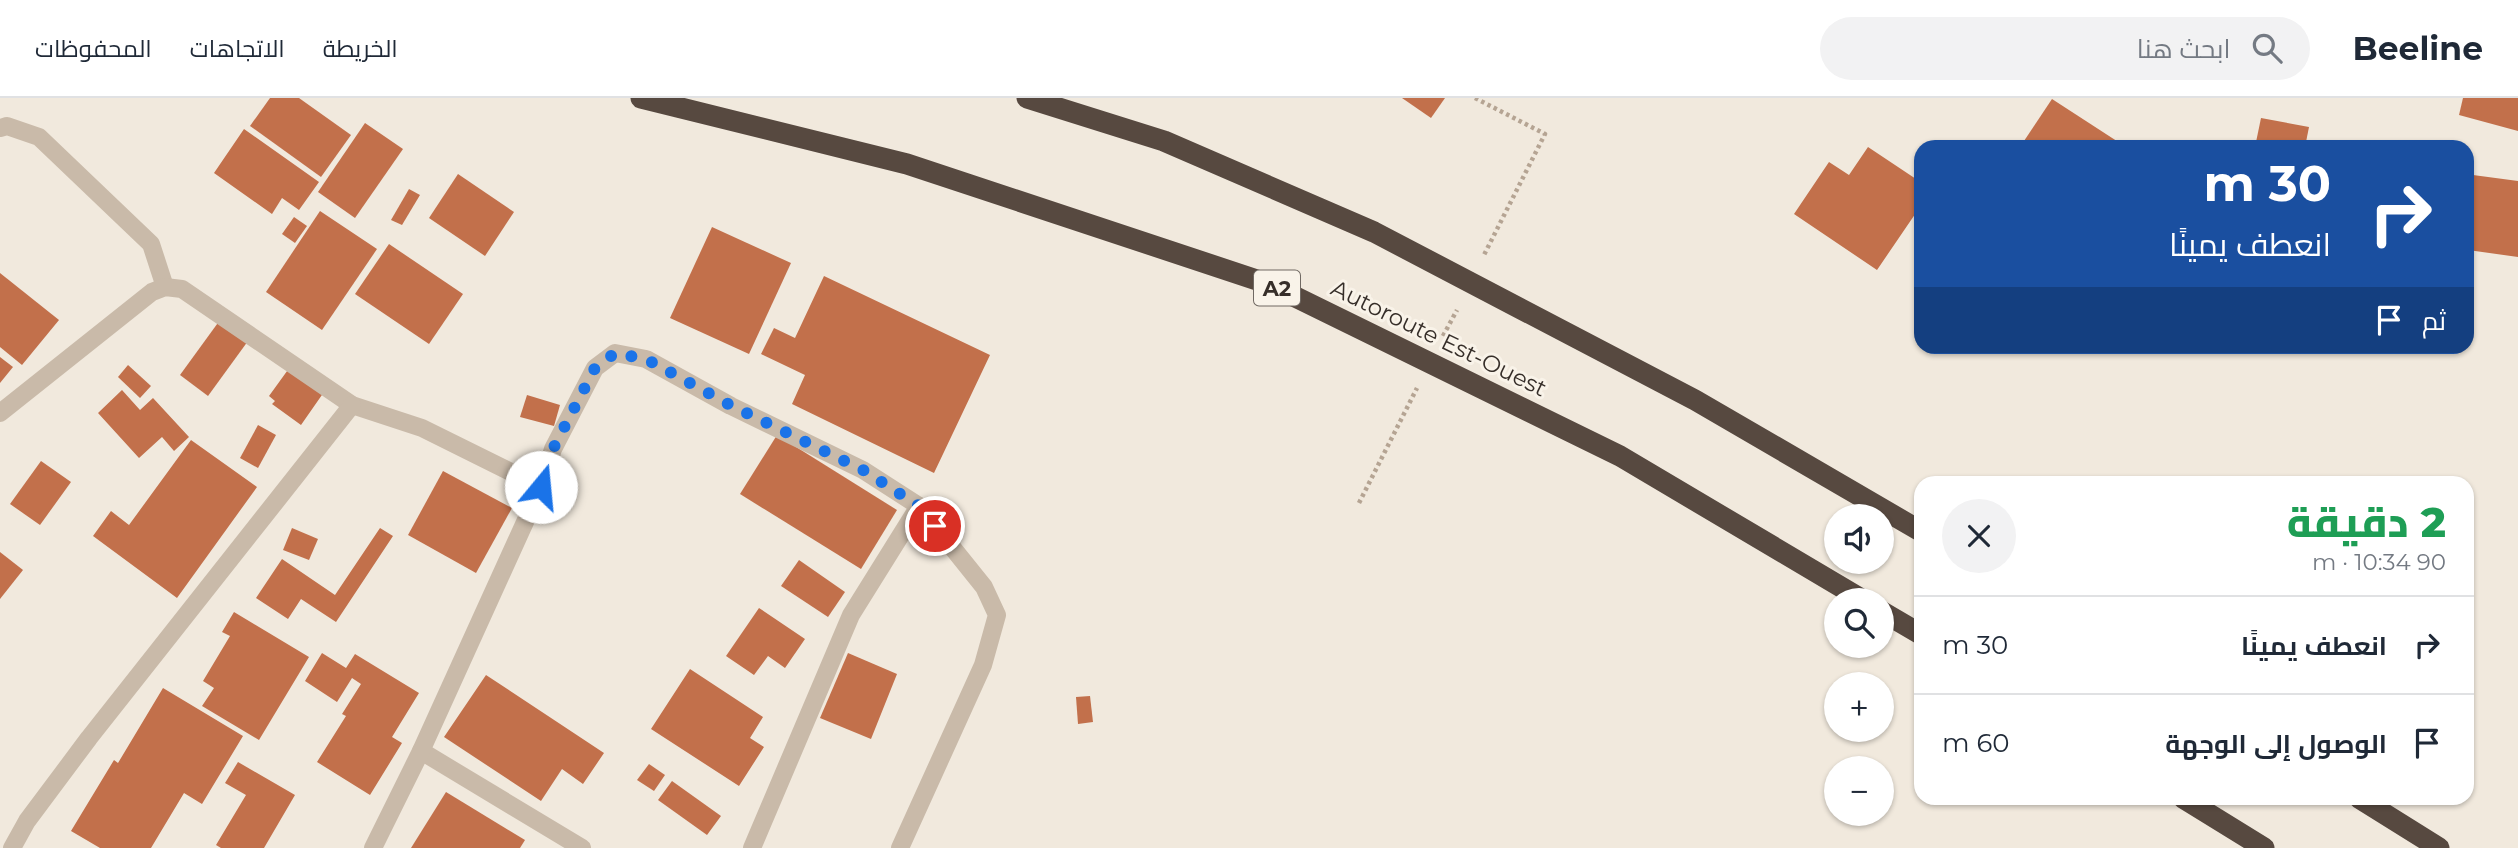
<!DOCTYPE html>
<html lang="ar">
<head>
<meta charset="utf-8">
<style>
  :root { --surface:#fff; --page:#f2f2f3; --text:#1f2937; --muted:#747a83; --line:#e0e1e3 }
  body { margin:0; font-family:Montserrat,Cairo,sans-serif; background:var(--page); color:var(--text); direction:rtl; height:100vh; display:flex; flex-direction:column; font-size:26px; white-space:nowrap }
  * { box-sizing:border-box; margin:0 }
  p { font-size:23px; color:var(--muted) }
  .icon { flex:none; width:38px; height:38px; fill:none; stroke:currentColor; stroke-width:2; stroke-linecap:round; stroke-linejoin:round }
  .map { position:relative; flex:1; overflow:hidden; direction:ltr }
  .side { position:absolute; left:1914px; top:378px; width:560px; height:329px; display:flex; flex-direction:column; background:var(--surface); border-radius:21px; box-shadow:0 2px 5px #0004; direction:rtl }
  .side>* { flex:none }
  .top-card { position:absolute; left:1914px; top:42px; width:560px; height:214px; border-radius:21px; box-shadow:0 2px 5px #0004; direction:rtl; background:#1a4fa0; color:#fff; overflow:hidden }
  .controls { position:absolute; left:1824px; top:406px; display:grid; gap:14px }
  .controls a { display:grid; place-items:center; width:70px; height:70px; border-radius:50%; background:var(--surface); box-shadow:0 2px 5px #0004; font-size:35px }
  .pin { position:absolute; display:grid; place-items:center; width:60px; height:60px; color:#fff; margin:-30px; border:4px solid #fff; border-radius:50%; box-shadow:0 2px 7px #0007 }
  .me { position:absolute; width:77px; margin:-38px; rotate:17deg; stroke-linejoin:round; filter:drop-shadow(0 0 5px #0008) }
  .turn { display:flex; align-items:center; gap:24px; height:147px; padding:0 28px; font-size:32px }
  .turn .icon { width:91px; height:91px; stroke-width:2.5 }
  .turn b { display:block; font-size:49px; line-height:60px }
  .then { display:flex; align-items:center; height:66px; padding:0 28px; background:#0003; gap:14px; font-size:26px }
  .round { display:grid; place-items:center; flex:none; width:74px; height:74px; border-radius:37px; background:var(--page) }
  .summary { display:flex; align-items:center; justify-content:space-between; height:119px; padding:0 28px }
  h1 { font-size:42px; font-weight:800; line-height:52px; color:#1e9e55 }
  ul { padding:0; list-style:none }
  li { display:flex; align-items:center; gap:21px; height:98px; padding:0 28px; border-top:2px solid var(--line) }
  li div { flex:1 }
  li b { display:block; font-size:26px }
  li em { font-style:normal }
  header { display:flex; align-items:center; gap:42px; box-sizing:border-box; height:98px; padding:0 35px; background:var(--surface); border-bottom:2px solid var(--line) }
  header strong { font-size:33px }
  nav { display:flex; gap:38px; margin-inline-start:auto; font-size:24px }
  .search { width:490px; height:63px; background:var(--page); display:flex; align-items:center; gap:18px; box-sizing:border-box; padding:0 24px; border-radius:38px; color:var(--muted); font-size:26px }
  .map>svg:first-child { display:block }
</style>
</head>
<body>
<header>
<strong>Beeline</strong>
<div class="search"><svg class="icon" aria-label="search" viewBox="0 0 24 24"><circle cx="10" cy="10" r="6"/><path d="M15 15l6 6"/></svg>ابحث هنا</div>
<nav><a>الخريطة</a><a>الاتجاهات</a><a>المحفوظات</a></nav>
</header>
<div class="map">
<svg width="2518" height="750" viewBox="0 0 2518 750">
  <rect width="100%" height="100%" fill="#f1e9dd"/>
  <!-- building -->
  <g fill="#c2704b">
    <path d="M 270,0 L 299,0 L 351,37 L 321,79 L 250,28 Z"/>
    <path d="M 1402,0 L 1445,0 L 1431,20 Z"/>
    <path d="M 2463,0 L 2518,0 L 2518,33 L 2459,17 Z"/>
    <path d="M 2052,1 L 2126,49 L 2020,49 Z"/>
    <path d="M 2261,20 L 2309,29 L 2305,49 L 2255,49 Z"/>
    <path d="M 365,25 L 403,51 L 355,120 L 318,94 Z"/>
    <path d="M 244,31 L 319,84 L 299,112 L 282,100 L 272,116 L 214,75 Z"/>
    <path d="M 1868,49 L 1922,85 L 1922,106 L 1877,172 L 1794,116 L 1829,64 L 1849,77 Z"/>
    <path d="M 458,76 L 514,114 L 485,158 L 429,120 Z"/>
    <path d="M 2473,77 L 2518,83 L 2518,159 L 2468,152 L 2468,123 Z"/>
    <path d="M 409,91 L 420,97 L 402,127 L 391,122 Z"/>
    <path d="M 320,113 L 377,151 L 322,232 L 266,194 Z"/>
    <path d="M 294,119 L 307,128 L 295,145 L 282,136 Z"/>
    <path d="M 712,129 L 791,165 L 749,256 L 670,220 Z"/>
    <path d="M 389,146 L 463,196 L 429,246 L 355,196 Z"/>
    <path d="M 0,175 L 59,222 L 22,267 L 0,249 Z"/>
    <path d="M 824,178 L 990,257 L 934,375 L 792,306 L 805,277 L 761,256 L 774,230 L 795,240 Z"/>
    <path d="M 220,222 L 248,243 L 208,298 L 180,277 Z"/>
    <path d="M 0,259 L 13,269 L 0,285 Z"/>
    <path d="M 128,267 L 151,288 L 140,300 L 118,279 Z"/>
    <path d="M 290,269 L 324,294 L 301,327 L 272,306 L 275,303 L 269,298 Z"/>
    <path d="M 122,292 L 140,312 L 153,300 L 189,339 L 174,353 L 162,339 L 139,360 L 98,315 Z"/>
    <path d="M 527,297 L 560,307 L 554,328 L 520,319 Z"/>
    <path d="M 258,327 L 276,337 L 258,370 L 240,360 Z"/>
    <path d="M 777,337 L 897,412 L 861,471 L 740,396 Z"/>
    <path d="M 191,342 L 257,389 L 177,500 L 93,438 L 111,413 L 129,427 Z"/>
    <path d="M 41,363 L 71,384 L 40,427 L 10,406 Z"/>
    <path d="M 443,373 L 512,410 L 476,475 L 408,437 Z"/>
    <path d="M 292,430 L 318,441 L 309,462 L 283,452 Z"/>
    <path d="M 380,430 L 393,438 L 336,524 L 301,501 L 288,521 L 256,500 L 282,461 L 335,497 Z"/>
    <path d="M 0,454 L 23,472 L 0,501 Z"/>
    <path d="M 799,462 L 845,494 L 828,519 L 781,488 Z"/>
    <path d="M 759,510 L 805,541 L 785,570 L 768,558 L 754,577 L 726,558 Z"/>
    <path d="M 234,514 L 309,559 L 259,642 L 202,608 L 214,590 L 203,583 L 230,538 L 222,534 Z"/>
    <path d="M 322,555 L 346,570 L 355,556 L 419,595 L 392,639 L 402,645 L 370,697 L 317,664 L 346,618 L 342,616 L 361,586 L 352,580 L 337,604 L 305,583 Z"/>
    <path d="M 848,555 L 897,576 L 871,641 L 820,620 Z"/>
    <path d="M 690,571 L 763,619 L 750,640 L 764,649 L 739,688 L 651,631 Z"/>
    <path d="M 486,577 L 604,655 L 583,686 L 562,671 L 541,703 L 444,639 Z"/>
    <path d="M 163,590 L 243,638 L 202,706 L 184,695 L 151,750 L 100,750 L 71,733 L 114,662 L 118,665 Z"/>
    <path d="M 1090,598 L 1093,624 L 1078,626 L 1076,599 Z"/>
    <path d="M 238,664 L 295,697 L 264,750 L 221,750 L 216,747 L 246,697 L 225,685 Z"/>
    <path d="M 649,666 L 665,677 L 654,693 L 637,682 Z"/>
    <path d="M 672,683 L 721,718 L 707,737 L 658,702 Z"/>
    <path d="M 446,694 L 525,742 L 520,750 L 411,750 Z"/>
  </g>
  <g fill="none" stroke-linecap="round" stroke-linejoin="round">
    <!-- path -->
    <g stroke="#b5a493" stroke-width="4.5" stroke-dasharray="3.5 3.5" stroke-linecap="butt">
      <path d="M 1475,0 L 1545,36 L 1484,157"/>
      <path d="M 1443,238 L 1457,212"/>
      <path d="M 1359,405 L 1417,290"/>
    </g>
    <!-- street -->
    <g stroke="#c9baa9" stroke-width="18">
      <path d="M 0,30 L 7,28 L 39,39 L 151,146 L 165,189"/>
      <path d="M 0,315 L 152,194 L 165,189 L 182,191 L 352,307 L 422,330 L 541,389"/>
      <path d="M 421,653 L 582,750"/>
      <path d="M 12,750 L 27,723 L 89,640 L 352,307"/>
      <path d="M 373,750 L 421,653 L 530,413 L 541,389 L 553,351 L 595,270 L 615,255 L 646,261 L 731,308 L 863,372 L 919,408 L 984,489 L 997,517 L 983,567 L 900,750"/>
      <path d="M 752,750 L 851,517 L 919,408"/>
    </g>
    <!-- highway -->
    <g stroke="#574940" stroke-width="21">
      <path d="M 641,0 L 907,66 L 1269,186 L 1620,358 L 1863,502"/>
      <path d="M 1027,0 L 1164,43 L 1374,134 L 1695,302 L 1922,434"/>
      <path d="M 1881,513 L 1922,537"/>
      <path d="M 2183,700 L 2264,750"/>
      <path d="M 2359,700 L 2439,750"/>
    </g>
  </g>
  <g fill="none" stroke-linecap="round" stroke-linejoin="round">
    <!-- route -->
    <path stroke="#1a73e8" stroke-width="12" stroke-dasharray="0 21.6" d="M 541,389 L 553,351 L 595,270 L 615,255 L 646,261 L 732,308 L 863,372 L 919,408 L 935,428"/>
  </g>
  <g text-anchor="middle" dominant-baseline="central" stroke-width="6" stroke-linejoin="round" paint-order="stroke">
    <!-- shield labels -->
    <rect fill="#f9f3e9" stroke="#706963" stroke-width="2" x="1254" y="172.5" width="46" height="35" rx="5"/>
    <g font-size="21" font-weight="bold" fill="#362e29">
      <text x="1277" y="190">A2</text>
    </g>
    <!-- street labels -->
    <g font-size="23" fill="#362e29" stroke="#f9f3e9">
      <text transform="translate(1439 240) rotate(26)">Autoroute Est-Ouest</text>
    </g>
  </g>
</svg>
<div class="controls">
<a><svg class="icon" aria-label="sound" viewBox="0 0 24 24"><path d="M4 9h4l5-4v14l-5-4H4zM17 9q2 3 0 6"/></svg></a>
<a><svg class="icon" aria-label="search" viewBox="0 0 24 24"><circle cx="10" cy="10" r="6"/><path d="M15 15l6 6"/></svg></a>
<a>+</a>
<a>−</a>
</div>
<div class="pin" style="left:935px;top:428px;background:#d93025"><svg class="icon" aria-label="arrive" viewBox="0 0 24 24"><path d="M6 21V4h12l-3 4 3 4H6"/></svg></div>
<svg class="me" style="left:541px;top:389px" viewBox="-20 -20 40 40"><circle r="19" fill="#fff"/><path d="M0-13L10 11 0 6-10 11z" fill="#1a73e8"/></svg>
<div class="top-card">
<div class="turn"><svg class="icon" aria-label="right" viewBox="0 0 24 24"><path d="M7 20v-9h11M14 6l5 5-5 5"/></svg><div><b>30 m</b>انعطف يمينًا</div></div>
<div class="then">ثم<svg class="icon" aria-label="arrive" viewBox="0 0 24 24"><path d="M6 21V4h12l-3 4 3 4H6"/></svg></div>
</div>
<section class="side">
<div class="summary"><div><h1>2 دقيقة</h1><p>90 m · 10:34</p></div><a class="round"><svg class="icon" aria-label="close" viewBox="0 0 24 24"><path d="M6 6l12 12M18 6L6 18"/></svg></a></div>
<ul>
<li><svg class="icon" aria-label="right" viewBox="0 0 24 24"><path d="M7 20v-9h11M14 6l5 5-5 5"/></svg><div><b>انعطف يمينًا</b></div><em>30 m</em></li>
<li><svg class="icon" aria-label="arrive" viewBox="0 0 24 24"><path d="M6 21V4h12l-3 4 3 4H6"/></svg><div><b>الوصول إلى الوجهة</b></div><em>60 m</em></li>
</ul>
</section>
</div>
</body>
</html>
